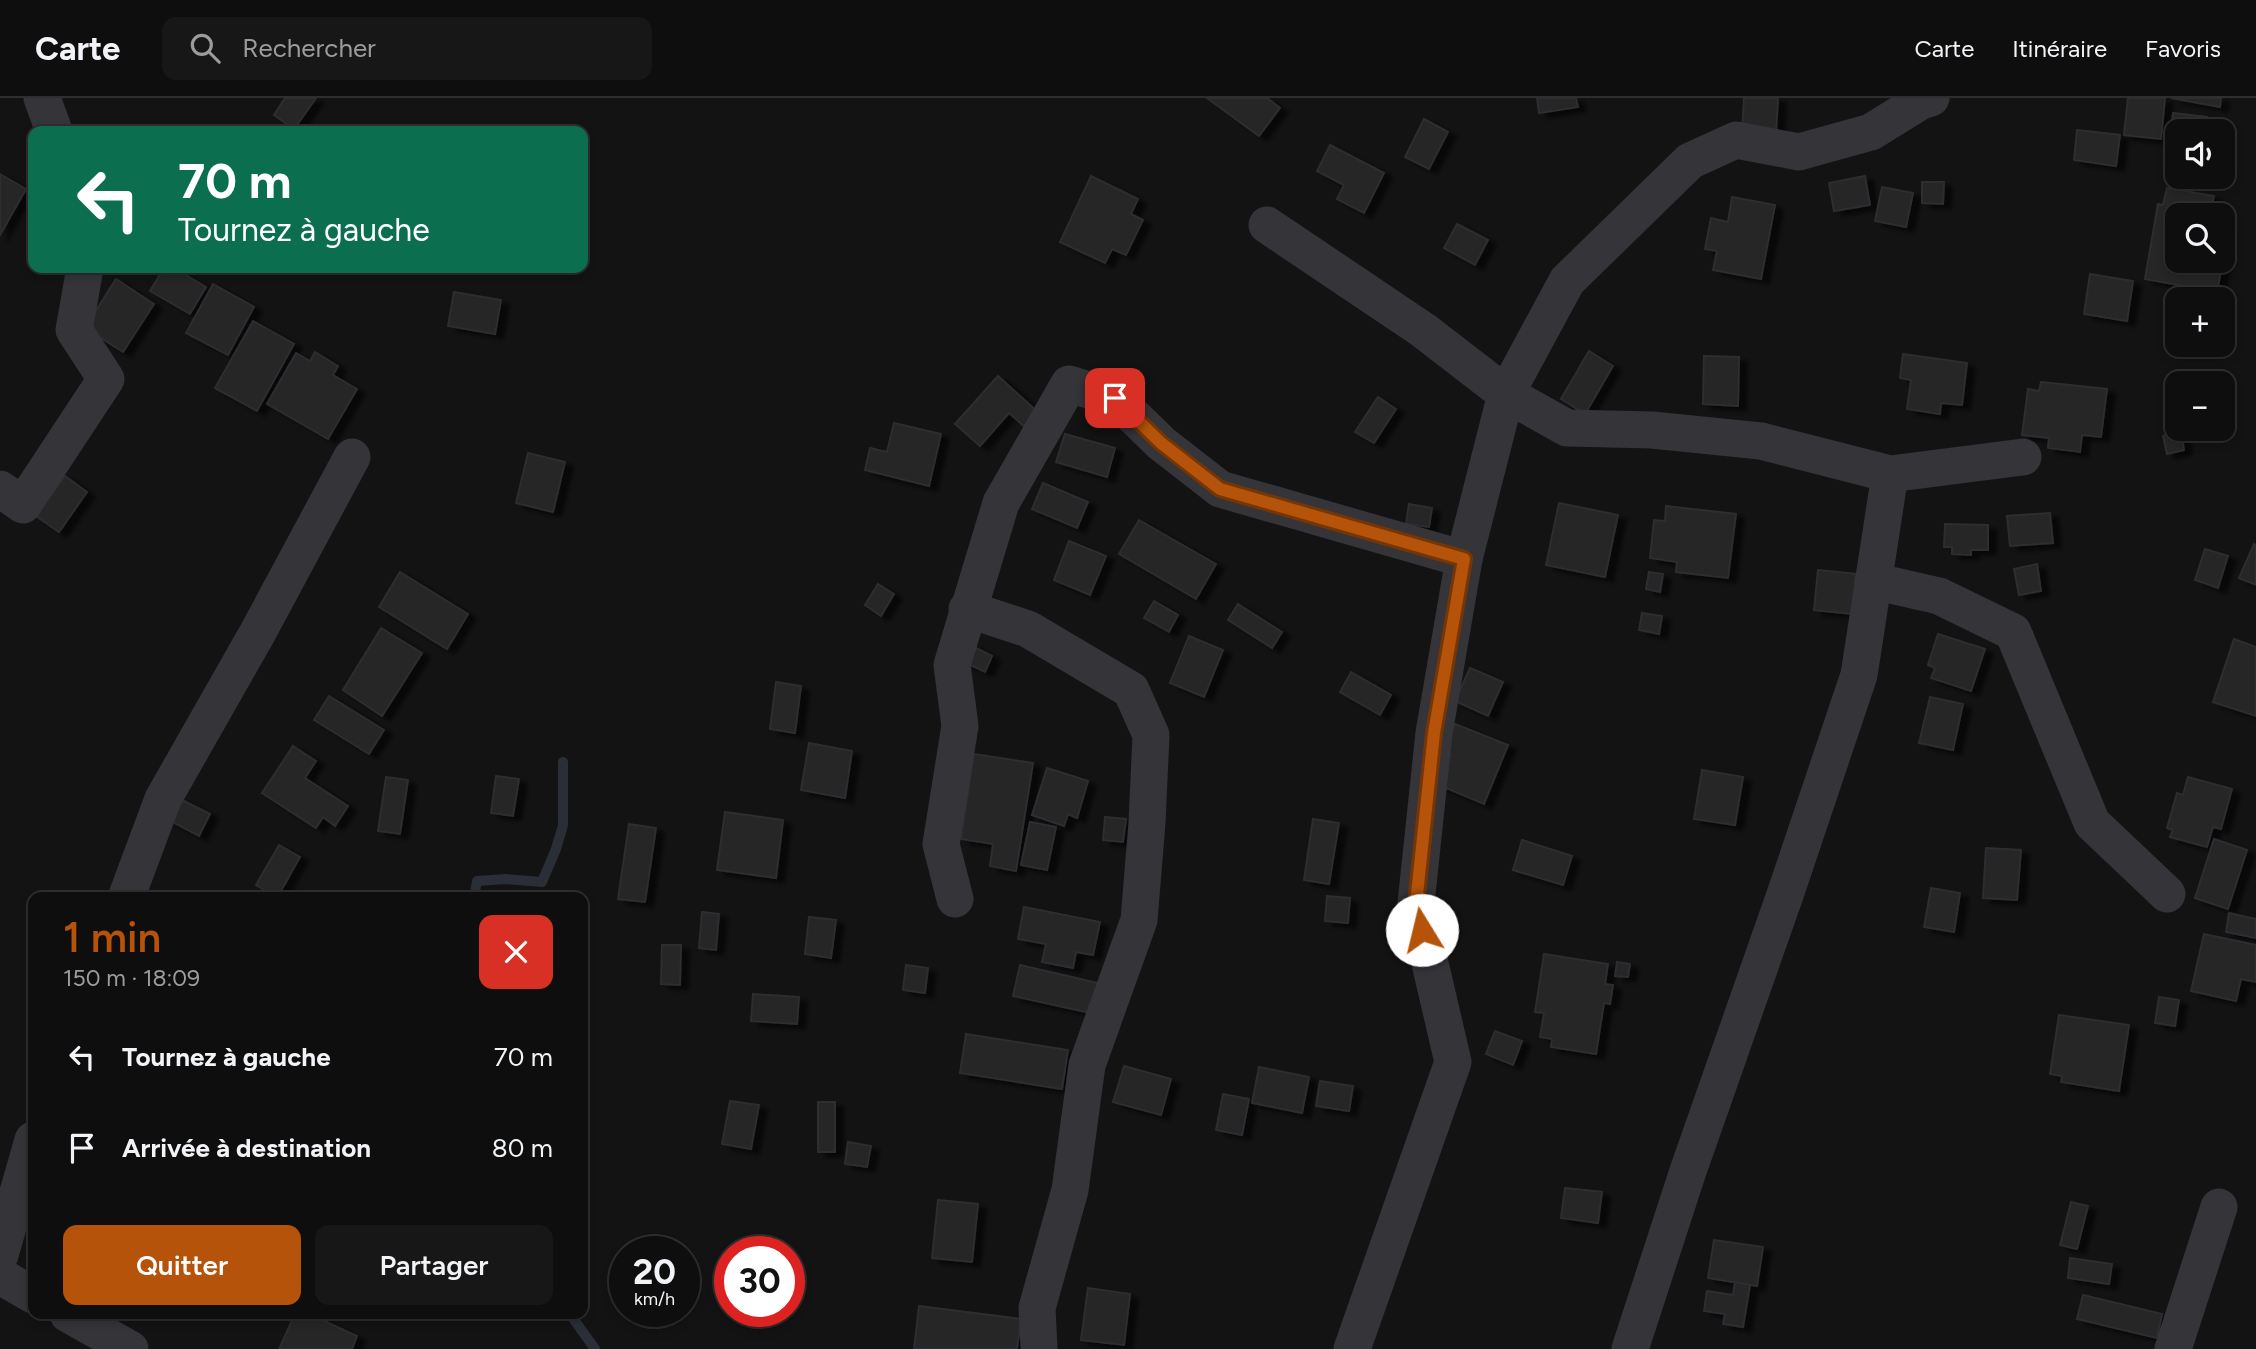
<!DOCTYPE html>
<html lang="fr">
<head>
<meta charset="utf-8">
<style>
  :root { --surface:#0e0e0f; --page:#171718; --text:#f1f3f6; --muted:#9b9c9e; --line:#2e2e2f; --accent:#b45309 }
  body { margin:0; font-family:Figtree,sans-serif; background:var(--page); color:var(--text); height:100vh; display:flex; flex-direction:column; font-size:26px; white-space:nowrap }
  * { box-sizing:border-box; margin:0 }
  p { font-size:23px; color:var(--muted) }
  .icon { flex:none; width:38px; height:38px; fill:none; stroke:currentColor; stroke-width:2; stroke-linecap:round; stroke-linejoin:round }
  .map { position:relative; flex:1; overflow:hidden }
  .details { position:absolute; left:28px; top:794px; width:560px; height:427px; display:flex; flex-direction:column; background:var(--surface); border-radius:14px; box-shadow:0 4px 10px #0003,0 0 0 2px var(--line) }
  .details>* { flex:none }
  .hud { position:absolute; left:28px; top:28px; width:560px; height:147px; border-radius:14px; box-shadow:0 4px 10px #0003,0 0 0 2px var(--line); background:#0b6e4f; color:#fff; overflow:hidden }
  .tools { position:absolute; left:2165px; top:21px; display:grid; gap:14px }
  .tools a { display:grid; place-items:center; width:70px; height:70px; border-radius:14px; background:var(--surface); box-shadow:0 4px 10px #0003,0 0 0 2px var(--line); font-size:35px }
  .speed { position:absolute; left:609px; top:1138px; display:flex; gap:14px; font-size:35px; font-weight:700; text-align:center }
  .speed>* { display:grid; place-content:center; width:91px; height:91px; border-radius:50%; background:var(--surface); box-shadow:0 4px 10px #0003,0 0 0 2px var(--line); line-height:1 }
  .speed small { font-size:18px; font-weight:400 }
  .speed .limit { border:10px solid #d22; background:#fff; color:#111 }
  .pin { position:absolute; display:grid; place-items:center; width:60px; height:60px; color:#fff; margin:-30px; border-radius:14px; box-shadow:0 4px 10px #0006 }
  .me { position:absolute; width:77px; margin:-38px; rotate:351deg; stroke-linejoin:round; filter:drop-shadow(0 0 5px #0008) }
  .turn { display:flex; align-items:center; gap:24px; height:147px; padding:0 35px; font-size:32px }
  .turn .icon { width:91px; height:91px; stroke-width:2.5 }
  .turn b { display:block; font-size:49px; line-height:60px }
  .round { display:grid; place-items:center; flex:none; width:74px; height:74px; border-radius:14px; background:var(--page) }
  .overview { display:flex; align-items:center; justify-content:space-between; height:119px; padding:0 35px }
  h1 { font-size:42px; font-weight:600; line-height:52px; color:var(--accent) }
  .primary-button { display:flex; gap:14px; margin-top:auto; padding:14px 35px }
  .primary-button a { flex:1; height:80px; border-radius:14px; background:var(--accent); color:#fff; font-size:28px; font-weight:600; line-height:80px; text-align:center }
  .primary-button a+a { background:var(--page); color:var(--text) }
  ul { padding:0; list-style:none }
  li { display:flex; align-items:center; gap:21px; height:91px; padding:0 35px }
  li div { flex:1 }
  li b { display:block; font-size:26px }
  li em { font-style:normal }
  header { display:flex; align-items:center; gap:42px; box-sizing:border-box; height:98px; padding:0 35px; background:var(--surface); border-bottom:2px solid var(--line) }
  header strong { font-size:33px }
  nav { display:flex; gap:38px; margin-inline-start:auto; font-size:24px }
  .search { width:490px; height:63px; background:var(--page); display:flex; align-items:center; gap:18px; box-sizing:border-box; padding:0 24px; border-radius:14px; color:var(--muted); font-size:26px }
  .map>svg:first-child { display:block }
</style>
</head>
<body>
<header>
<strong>Carte</strong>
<div class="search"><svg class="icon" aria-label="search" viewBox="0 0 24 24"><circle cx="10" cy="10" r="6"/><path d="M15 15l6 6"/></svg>Rechercher</div>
<nav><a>Carte</a><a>Itinéraire</a><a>Favoris</a></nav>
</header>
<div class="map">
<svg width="2256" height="1251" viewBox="0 0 2256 1251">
  <defs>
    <filter id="shadow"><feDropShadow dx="8" dy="4.5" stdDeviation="2" flood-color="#0009"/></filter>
  </defs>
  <rect width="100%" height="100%" fill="#131314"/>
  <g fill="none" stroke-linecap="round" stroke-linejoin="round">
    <!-- stream -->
    <g stroke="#2a2e37" stroke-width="10">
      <path d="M 474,800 L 477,783 L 506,781 L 542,784 L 556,751 L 563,727 L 563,664"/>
      <path d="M 570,1216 L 595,1251"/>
    </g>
  </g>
  <!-- building -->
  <g fill="#262628" stroke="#2e2d30" stroke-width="2" filter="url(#shadow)">
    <path d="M 285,0 L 316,0 L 294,31 L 274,17 Z"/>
    <path d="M 1207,0 L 1267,0 L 1280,10 L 1259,38 Z"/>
    <path d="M 1537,0 L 1576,0 L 1578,9 L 1539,15 Z"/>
    <path d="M 1744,0 L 1778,0 L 1776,36 L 1742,35 Z"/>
    <path d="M 2128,0 L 2165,0 L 2161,41 L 2124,37 Z"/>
    <path d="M 2171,0 L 2221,0 L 2220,9 Z"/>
    <path d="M 2173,15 L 2207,19 L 2206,33 L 2177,33 L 2177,79 L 2201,79 L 2200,83 L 2166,79 Z"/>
    <path d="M 1424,21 L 1448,34 L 1429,71 L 1405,59 Z"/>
    <path d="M 2077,32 L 2120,37 L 2116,68 L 2074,62 Z"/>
    <path d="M 1330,47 L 1384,75 L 1364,115 L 1337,101 L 1344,87 L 1317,73 Z"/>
    <path d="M 0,76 L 26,91 L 0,137 Z"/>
    <path d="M 1091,78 L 1138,101 L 1131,116 L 1143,122 L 1126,157 L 1112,151 L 1105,165 L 1060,144 Z"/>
    <path d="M 1865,78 L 1870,107 L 1834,113 L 1829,85 Z"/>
    <path d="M 1922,84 L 1944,84 L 1943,106 L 1922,105 Z"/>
    <path d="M 1882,89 L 1913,95 L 1906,129 L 1875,123 Z"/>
    <path d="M 2167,90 L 2214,98 L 2210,117 L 2177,117 L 2177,163 L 2222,163 L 2222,133 L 2228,134 L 2217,194 L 2145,181 L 2158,106 L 2163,107 Z"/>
    <path d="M 1732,99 L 1775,107 L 1761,181 L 1713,172 L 1717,153 L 1705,151 L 1711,120 L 1728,124 Z"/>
    <path d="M 1457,126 L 1488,142 L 1475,167 L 1444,150 Z"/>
    <path d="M 164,170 L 174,170 L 206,189 L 190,216 L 150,193 Z"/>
    <path d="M 2090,176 L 2133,183 L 2127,223 L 2084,216 Z"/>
    <path d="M 116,181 L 154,206 L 123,254 L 85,230 Z"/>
    <path d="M 213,186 L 254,209 L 228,257 L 186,235 Z"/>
    <path d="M 454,194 L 501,202 L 495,236 L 448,228 Z"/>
    <path d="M 253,223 L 294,246 L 257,313 L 215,290 Z"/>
    <path d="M 1589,253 L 1613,268 L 1585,316 L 1561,301 Z"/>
    <path d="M 315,254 L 338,268 L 333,277 L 357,291 L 328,341 L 267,306 L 296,255 L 310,263 Z"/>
    <path d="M 1903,256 L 1967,265 L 1962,307 L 1941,305 L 1940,316 L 1907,311 L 1911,282 L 1900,280 Z"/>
    <path d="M 1704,258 L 1739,259 L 1738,308 L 1703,306 Z"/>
    <path d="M 998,278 L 1040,316 L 1027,331 L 1009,315 L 980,348 L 955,326 Z"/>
    <path d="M 2041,284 L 2107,291 L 2101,339 L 2082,337 L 2080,354 L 2048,350 L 2049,340 L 2022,337 L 2028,291 L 2039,293 Z"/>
    <path d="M 1378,299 L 1396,311 L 1374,345 L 1355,334 Z"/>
    <path d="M 894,325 L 941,336 L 929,388 L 865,372 L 870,350 L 887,354 Z"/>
    <path d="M 2181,334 L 2184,352 L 2167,356 L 2163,338 Z"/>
    <path d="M 1065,336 L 1115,350 L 1107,379 L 1056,364 Z"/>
    <path d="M 528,355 L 565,364 L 553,414 L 516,405 Z"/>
    <path d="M 65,378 L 87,394 L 59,434 L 36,418 Z"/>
    <path d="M 1043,385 L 1088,404 L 1077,430 L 1032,411 Z"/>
    <path d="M 1559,405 L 1618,417 L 1605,479 L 1546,467 Z"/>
    <path d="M 1409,406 L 1432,410 L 1429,429 L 1406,426 Z"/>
    <path d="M 1666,408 L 1736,416 L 1728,480 L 1676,474 L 1677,464 L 1650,460 L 1654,422 L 1665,423 Z"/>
    <path d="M 2050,415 L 2053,445 L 2010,448 L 2007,418 Z"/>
    <path d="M 1139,422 L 1216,466 L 1196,501 L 1119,456 Z"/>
    <path d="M 1945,426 L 1988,427 L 1988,452 L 1971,452 L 1971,457 L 1952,456 L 1952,449 L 1944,449 Z"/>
    <path d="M 1069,443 L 1106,458 L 1090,497 L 1054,482 Z"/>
    <path d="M 2254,446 L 2256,447 L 2256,487 L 2239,480 Z"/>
    <path d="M 2205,451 L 2228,458 L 2218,490 L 2195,482 Z"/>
    <path d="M 2037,466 L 2041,493 L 2019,497 L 2014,471 Z"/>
    <path d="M 1818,472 L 1856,476 L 1852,516 L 1814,512 Z"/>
    <path d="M 400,474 L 468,516 L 447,551 L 379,509 Z"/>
    <path d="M 1649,474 L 1663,476 L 1660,494 L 1646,491 Z"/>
    <path d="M 878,486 L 894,496 L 881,518 L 865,507 Z"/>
    <path d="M 1154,503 L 1178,517 L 1169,534 L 1144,520 Z"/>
    <path d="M 1238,506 L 1282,534 L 1272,550 L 1228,522 Z"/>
    <path d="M 1642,515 L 1662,518 L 1659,536 L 1639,532 Z"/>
    <path d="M 381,530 L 422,555 L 382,618 L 343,592 Z"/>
    <path d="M 1938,536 L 1985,551 L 1971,593 L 1931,580 L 1935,570 L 1928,567 Z"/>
    <path d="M 1189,538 L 1223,552 L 1204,599 L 1170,585 Z"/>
    <path d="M 2234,541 L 2256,549 L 2256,618 L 2213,604 Z"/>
    <path d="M 970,547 L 992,558 L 985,574 L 962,563 Z"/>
    <path d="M 1470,570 L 1503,584 L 1488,618 L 1455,603 Z"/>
    <path d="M 1351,574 L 1391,597 L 1380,617 L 1340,594 Z"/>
    <path d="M 776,584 L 801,588 L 795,635 L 770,631 Z"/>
    <path d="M 329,598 L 384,632 L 369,656 L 314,622 Z"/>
    <path d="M 1930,599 L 1963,606 L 1953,652 L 1919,645 Z"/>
    <path d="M 1455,626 L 1508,647 L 1484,706 L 1439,687 L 1451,657 L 1444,654 Z"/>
    <path d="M 809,645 L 852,653 L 845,700 L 801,692 Z"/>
    <path d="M 293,648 L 316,663 L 305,680 L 348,708 L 335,728 L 323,719 L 316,730 L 262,695 Z"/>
    <path d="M 974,656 L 1033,665 L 1016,773 L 990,768 L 993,746 L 961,741 Z"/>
    <path d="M 1047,670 L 1088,683 L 1077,720 L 1068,716 L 1064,728 L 1032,717 Z"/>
    <path d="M 1702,672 L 1743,679 L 1735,727 L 1694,721 Z"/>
    <path d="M 496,678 L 519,681 L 513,718 L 491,715 Z"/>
    <path d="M 386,679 L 408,682 L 400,736 L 378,733 Z"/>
    <path d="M 2188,679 L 2232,691 L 2221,731 L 2213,729 L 2207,749 L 2170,739 L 2173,732 L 2167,730 L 2177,695 L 2183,697 Z"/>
    <path d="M 178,700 L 210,716 L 199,738 L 167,721 Z"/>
    <path d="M 725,714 L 783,722 L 776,780 L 717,772 Z"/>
    <path d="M 1105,719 L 1126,721 L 1123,744 L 1103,742 Z"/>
    <path d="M 1313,721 L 1339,725 L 1329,786 L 1304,782 Z"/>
    <path d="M 1030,724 L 1056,729 L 1047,772 L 1021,767 Z"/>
    <path d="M 629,726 L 656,730 L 645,804 L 618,801 Z"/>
    <path d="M 2214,741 L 2247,752 L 2228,811 L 2195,800 Z"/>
    <path d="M 1522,742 L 1572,758 L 1563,787 L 1513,772 Z"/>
    <path d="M 279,747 L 300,759 L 277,800 L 256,787 Z"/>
    <path d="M 1986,750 L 2021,752 L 2017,802 L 1983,800 Z"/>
    <path d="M 1931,790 L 1960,795 L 1954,834 L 1924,829 Z"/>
    <path d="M 1327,798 L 1350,800 L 1348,825 L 1325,823 Z"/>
    <path d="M 1024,809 L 1100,824 L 1093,857 L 1076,854 L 1073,870 L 1042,864 L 1046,846 L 1018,841 Z"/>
    <path d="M 702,814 L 719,816 L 716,852 L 699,850 Z"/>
    <path d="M 2229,815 L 2256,821 L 2256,840 L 2226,834 Z"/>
    <path d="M 809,819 L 836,822 L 831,860 L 805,856 Z"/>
    <path d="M 2204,836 L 2256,847 L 2256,884 L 2241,881 L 2236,903 L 2191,893 Z"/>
    <path d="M 662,847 L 681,847 L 680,887 L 661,886 Z"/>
    <path d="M 1544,856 L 1608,866 L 1605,886 L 1613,887 L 1610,906 L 1604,905 L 1596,956 L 1551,949 L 1552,941 L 1540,939 L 1544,915 L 1535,914 Z"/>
    <path d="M 1617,864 L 1630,866 L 1628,879 L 1615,878 Z"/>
    <path d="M 906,867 L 928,870 L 925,895 L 903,892 Z"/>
    <path d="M 1020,867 L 1102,886 L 1095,916 L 1013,898 Z"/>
    <path d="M 753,896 L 799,899 L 797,926 L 751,923 Z"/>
    <path d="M 2159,899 L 2179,902 L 2175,928 L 2155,925 Z"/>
    <path d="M 2059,917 L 2129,927 L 2119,993 L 2061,984 L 2062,978 L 2050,976 Z"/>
    <path d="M 1495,933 L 1522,943 L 1513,967 L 1486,956 Z"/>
    <path d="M 966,936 L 1068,952 L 1062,991 L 960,975 Z"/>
    <path d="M 1124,968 L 1171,981 L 1161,1017 L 1113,1004 Z"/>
    <path d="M 1259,969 L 1309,979 L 1302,1015 L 1252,1005 Z"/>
    <path d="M 1320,983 L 1353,988 L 1349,1013 L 1316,1008 Z"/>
    <path d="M 1223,996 L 1249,1001 L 1242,1037 L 1216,1032 Z"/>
    <path d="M 730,1003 L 759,1007 L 751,1051 L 722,1046 Z"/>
    <rect x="818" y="1004" width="17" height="50"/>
    <path d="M 848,1044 L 871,1048 L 867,1069 L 845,1066 Z"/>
    <path d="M 1565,1090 L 1602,1094 L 1598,1125 L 1561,1120 Z"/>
    <path d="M 938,1102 L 978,1106 L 972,1164 L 932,1160 Z"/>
    <path d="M 2071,1104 L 2088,1108 L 2077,1151 L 2060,1147 Z"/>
    <path d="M 1714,1142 L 1763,1149 L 1757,1188 L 1708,1180 Z"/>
    <path d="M 2070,1160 L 2112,1166 L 2109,1186 L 2068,1180 Z"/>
    <path d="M 1735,1184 L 1750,1187 L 1743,1229 L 1723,1226 L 1725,1216 L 1704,1213 L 1707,1193 L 1733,1197 Z"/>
    <path d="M 1088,1190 L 1130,1196 L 1124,1247 L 1081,1242 Z"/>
    <path d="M 2083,1197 L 2162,1216 L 2157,1240 L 2077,1221 Z"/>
    <path d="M 919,1208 L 1021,1221 L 1017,1251 L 914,1251 Z"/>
    <path d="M 295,1216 L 309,1216 L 357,1238 L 352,1251 L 279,1251 Z"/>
  </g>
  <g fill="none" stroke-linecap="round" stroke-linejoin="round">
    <!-- minor -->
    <g stroke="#353439" stroke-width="37">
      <path d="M 42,0 L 54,33"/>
      <path d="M 1267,127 L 1423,232 L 1506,296 L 1567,330 L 1652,332 L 1761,343 L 1890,376 L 2023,359"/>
      <path d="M 0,391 L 23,407 L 106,281 L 74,232 L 85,170"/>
      <path d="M 1873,483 L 1939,498 L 2013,534 L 2092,725 L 2167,796"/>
      <path d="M 967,511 L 1028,531 L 1131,592 L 1151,637 L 1147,725 L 1139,822 L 1087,967 L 1070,1092 L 1037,1210 L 1039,1251"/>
      <path d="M 126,800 L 163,701 L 258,534 L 352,359"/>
      <path d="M 955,801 L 941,746 L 960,628 L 952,567 L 1001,405 L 1069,286 L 1115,300 L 1161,345 L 1220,391 L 1464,461"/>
      <path d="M 0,1157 L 33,1042"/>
      <path d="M 0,1178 L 33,1197"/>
      <path d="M 68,1216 L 130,1251"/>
      <path d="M 1352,1251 L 1453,964 L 1416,805 L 1434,635 L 1464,461 L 1506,296 L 1567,183 L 1690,63 L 1736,42 L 1799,54 L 1871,34 L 1921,3 L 1931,0"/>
      <path d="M 1630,1251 L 1688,1073 L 1786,794 L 1859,577 L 1890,376"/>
      <path d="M 2173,1251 L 2219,1109"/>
    </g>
  </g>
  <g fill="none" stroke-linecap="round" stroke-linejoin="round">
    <defs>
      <path id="route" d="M 1115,300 L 1161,345 L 1220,391 L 1464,461 L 1434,635 L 1416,806 L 1422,832"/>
    </defs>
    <!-- route casing -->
    <use href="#route" stroke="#753606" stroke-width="18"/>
    <!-- route -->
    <use href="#route" stroke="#b45309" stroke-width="12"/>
  </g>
</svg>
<div class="tools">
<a><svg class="icon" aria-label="sound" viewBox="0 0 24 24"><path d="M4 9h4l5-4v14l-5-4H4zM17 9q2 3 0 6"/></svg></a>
<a><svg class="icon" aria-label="search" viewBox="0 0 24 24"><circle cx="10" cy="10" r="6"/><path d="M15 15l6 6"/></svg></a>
<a>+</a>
<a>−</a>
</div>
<div class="speed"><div>20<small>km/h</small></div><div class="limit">30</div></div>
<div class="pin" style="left:1115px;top:300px;background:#d93025"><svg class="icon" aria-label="arrive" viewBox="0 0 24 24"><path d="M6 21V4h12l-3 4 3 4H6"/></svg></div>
<svg class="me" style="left:1422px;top:832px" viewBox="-20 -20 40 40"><circle r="19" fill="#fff"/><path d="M0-13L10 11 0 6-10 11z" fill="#b45309"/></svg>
<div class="hud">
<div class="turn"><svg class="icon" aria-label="left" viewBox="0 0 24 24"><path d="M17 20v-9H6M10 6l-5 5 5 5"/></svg><div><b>70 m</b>Tournez à gauche</div></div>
</div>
<section class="details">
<div class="overview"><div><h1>1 min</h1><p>150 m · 18:09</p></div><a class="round" style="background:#d93025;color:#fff"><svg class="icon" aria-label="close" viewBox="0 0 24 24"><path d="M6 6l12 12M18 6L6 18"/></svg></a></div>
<ul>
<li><svg class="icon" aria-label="left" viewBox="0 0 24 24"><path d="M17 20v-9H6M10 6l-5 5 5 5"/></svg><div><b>Tournez à gauche</b></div><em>70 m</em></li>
<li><svg class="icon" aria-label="arrive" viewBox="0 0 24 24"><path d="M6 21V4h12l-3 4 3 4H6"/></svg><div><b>Arrivée à destination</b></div><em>80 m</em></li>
</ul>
<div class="primary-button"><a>Quitter</a><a>Partager</a></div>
</section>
</div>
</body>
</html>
